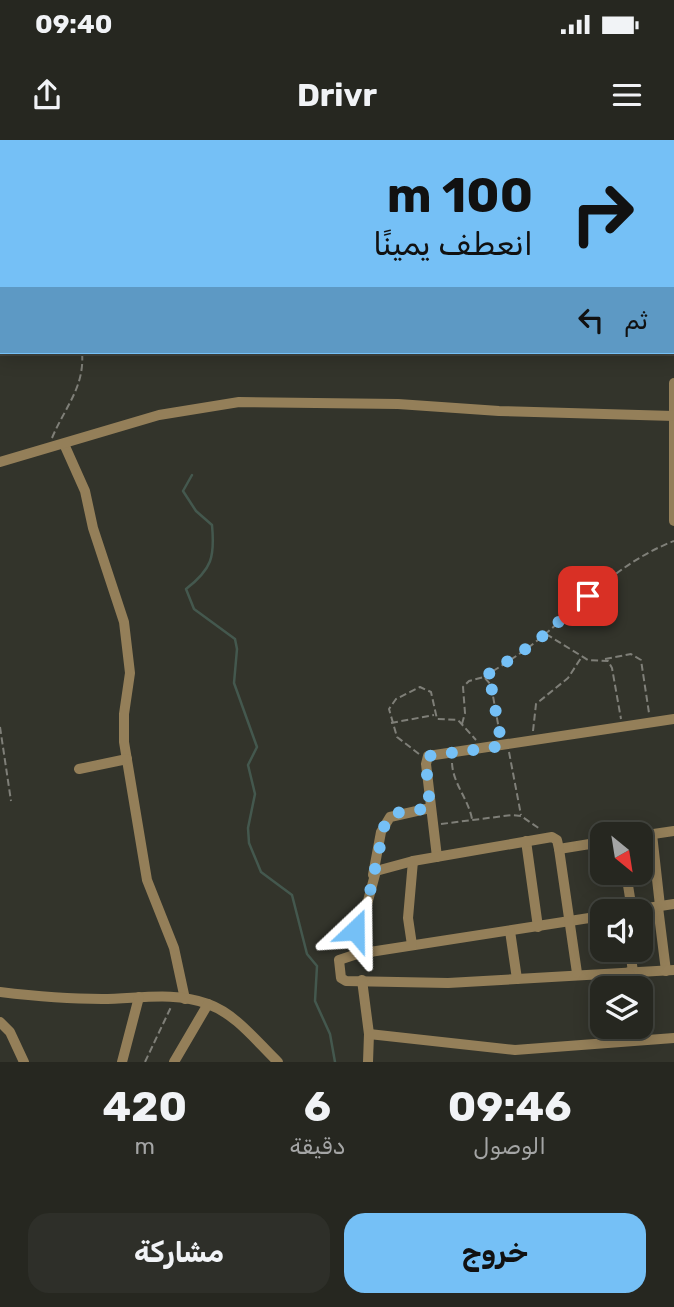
<!DOCTYPE html>
<html lang="ar">
<head>
<meta charset="utf-8">
<style>
  :root { --surface:#262720; --page:#2e2f29; --text:#f1f3f6; --muted:#a4a5a5; --line:#42443e; --accent:#75c0f6 }
  body { margin:0; font-family:Rubik,Cairo,sans-serif; background:var(--page); color:var(--text); direction:rtl; height:100vh; display:flex; flex-direction:column; font-size:26px; white-space:nowrap }
  * { box-sizing:border-box; margin:0 }
  p { font-size:23px; color:var(--muted) }
  .icon { flex:none; width:38px; height:38px; fill:none; stroke:currentColor; stroke-width:2; stroke-linecap:round; stroke-linejoin:round }
  .map { position:relative; height:922px; overflow:hidden; direction:ltr }
  .panel { display:flex; flex-direction:column; background:var(--surface); flex:1 }
  .panel>* { flex:none }
  .banner { position:absolute; left:0px; top:0px; width:676px; height:214px; box-shadow:0 4px 18px #0003,0 0 0 2px var(--line); direction:rtl; background:#75c0f6; color:#111; overflow:hidden }
  .needle { width:46px; rotate:150deg }
  .fabs { position:absolute; left:590px; top:682px; display:grid; gap:14px }
  .fabs a { display:grid; place-items:center; width:63px; height:63px; border-radius:14px; background:var(--surface); box-shadow:0 4px 18px #0003,0 0 0 2px var(--line); font-size:35px }
  .pin { position:absolute; display:grid; place-items:center; width:60px; height:60px; color:#fff; margin:-30px; border-radius:14px; box-shadow:0 4px 10px #0006 }
  .me { position:absolute; width:77px; margin:-38px; rotate:23deg; stroke-linejoin:round; filter:drop-shadow(0 0 5px #0008) }
  .turn { display:flex; align-items:center; gap:24px; height:147px; padding:0 28px; font-size:32px }
  .turn .icon { width:91px; height:91px; stroke-width:2.5 }
  .turn b { display:block; font-size:49px; line-height:60px }
  .then { display:flex; align-items:center; height:66px; padding:0 28px; background:#0003; gap:14px; font-size:26px }
  .eta { display:flex; justify-content:space-evenly; align-items:center; height:119px; text-align:center }
  .eta b { font-size:42px; font-weight:700; line-height:49px }
  .cta { display:flex; gap:14px; margin-top:auto; padding:14px 28px }
  .cta a { flex:1; height:80px; border-radius:21px; background:var(--accent); color:#111; font-size:28px; font-weight:700; line-height:80px; text-align:center }
  .cta a+a { background:var(--page); color:var(--text) }
  .status { display:flex; justify-content:space-between; align-items:center; height:49px; padding:0 35px; background:var(--surface); direction:ltr }
  .status svg { height:19px; fill:currentColor }
  header { display:flex; justify-content:space-between; align-items:center; height:91px; padding:0 28px; background:var(--surface); font-size:32px; font-weight:700 }
  .map>svg:first-child { display:block }
</style>
</head>
<body>
<div class="status"><b>09:40</b><svg viewBox="0 0 49 12"><path d="M0 12V9h3v3zM5 12V6h3v6zM10 12V3h3v9zM15 12V0h3v12zM26 1h20v11H26zM47 4h2v5h-2z"/></svg></div>
<header><svg class="icon" aria-label="menu" viewBox="0 0 24 24"><path d="M4 6h16M4 12h16M4 18h16"/></svg>Drivr<svg class="icon" aria-label="share" viewBox="0 0 24 24"><path d="M12 15V3M7 8l5-5 5 5M5 13v7h14v-7"/></svg></header>
<div class="map">
<svg width="674" height="922" viewBox="0 0 674 922">
  <rect width="100%" height="100%" fill="#33342b"/>
  <g fill="none" stroke-linecap="round" stroke-linejoin="round">
    <!-- stream -->
    <path stroke="#44584e" stroke-width="2.5" d="M 192,335 L 183,351 L 196,371 L 212,385 C 215,417 212,429 186,449 L 194,469 L 235,499 L 237,509 L 234,543 L 257,607 L 248,625 L 255,654 L 248,688 L 249,703 L 261,732 L 292,755 L 307,814 L 317,826 L 315,861 L 330,894 L 335,922"/>
    <!-- path -->
    <g stroke="#7f7f78" stroke-width="2" stroke-dasharray="7 3.5" stroke-linecap="butt">
      <path d="M 0,53 L 2,55"/>
      <path d="M 0,104 L 2,102"/>
      <path d="M 0,155 L 2,154"/>
      <path d="M 52,298 C 65,267 85,247 82,212"/>
      <path d="M 546,494 L 588,520 L 608,521 L 612,528 L 621,579"/>
      <path d="M 605,519 L 631,514 L 641,520 L 649,573"/>
      <path d="M 484,537 C 502,525 521,514 538,500 C 583,463 619,422 674,401"/>
      <path d="M 391,583 L 434,575"/>
      <path d="M 462,584 L 465,573 L 463,547 L 469,541 L 484,537 L 491,545 L 500,595"/>
      <path d="M 0,587 L 11,661"/>
      <path d="M 533,591 L 536,564 L 568,538 L 581,518"/>
      <path d="M 509,612 L 521,675"/>
      <path d="M 419,614 L 397,597 L 389,569 L 396,559 L 420,547 L 431,552 L 437,579 L 458,580 L 476,600"/>
      <path d="M 452,623 C 453,644 468,658 472,679"/>
      <path d="M 441,684 L 512,675 L 521,676 L 540,689"/>
      <path d="M 145,922 L 171,867"/>
    </g>
    <!-- minor -->
    <g stroke="#947f59" stroke-width="10">
      <path d="M 584,0 L 585,2"/>
      <path d="M 630,0 L 631,2"/>
      <path d="M 350,2 L 354,0"/>
      <path d="M 600,2 L 605,0"/>
      <path d="M 667,2 L 674,0"/>
      <path d="M 674,204 L 674,205"/>
      <path d="M 674,243 L 674,381"/>
      <path d="M 64,304 L 85,351 L 93,388 L 124,482 L 130,533 L 124,574 L 124,602 L 147,740 L 174,808 L 185,859"/>
      <path d="M 0,322 L 159,275 L 239,262 L 398,264 L 499,271 L 674,276"/>
      <path d="M 79,629 L 127,619"/>
      <path d="M 652,694 L 660,766"/>
      <path d="M 640,696 L 674,691"/>
      <path d="M 526,701 L 538,787"/>
      <path d="M 559,709 L 602,702"/>
      <path d="M 437,717 L 426,624 L 428,616 L 674,579"/>
      <path d="M 626,733 L 632,770"/>
      <path d="M 373,735 L 381,692 L 390,677 L 430,668"/>
      <path d="M 658,767 L 666,831"/>
      <path d="M 621,772 L 674,764"/>
      <path d="M 602,776 L 357,814 L 339,820 L 341,838 L 346,841 L 448,843 L 674,830"/>
      <path d="M 510,791 L 517,839"/>
      <path d="M 412,805 L 408,778 L 413,721"/>
      <path d="M 630,810 L 633,832"/>
      <path d="M 357,814 L 356,785 L 366,768 L 376,731 L 413,721 L 552,697 L 557,700 L 559,709 L 577,833"/>
      <path d="M 629,832 L 630,849"/>
      <path d="M 362,840 L 369,894 L 368,922"/>
      <path d="M 0,852 C 33,856 68,859 102,859 C 138,859 173,851 208,864 C 236,874 257,902 278,922"/>
      <path d="M 0,882 L 10,892 L 24,922"/>
      <path d="M 369,894 L 515,910 L 674,898"/>
      <path d="M 122,922 L 139,857"/>
      <path d="M 174,922 L 208,864"/>
    </g>
  </g>
  <g fill="none" stroke-linecap="round" stroke-linejoin="round">
    <!-- route -->
    <path stroke="#75c0f6" stroke-width="12" stroke-dasharray="0 21.6" d="M 355,790 L 368,761 L 385,683 L 395,673 L 430,668 L 426,624 L 428,616 L 502,606 L 491,545 L 484,537 L 536,502 L 588,456"/>
  </g>
</svg>
<div class="fabs">
<a><svg class="needle" viewBox="-14 -14 28 28"><path d="M0-13l5 13h-10z" fill="#e53935"/><path d="M0 13l5-13h-10z" fill="#a4a5a5"/></svg></a>
<a><svg class="icon" aria-label="sound" viewBox="0 0 24 24"><path d="M4 9h4l5-4v14l-5-4H4zM17 9q2 3 0 6"/></svg></a>
<a><svg class="icon" aria-label="layers" viewBox="0 0 24 24"><path d="M12 4l9 5-9 5-9-5zM3 14l9 5 9-5"/></svg></a>
</div>
<div class="pin" style="left:588px;top:456px;background:#d93025"><svg class="icon" aria-label="arrive" viewBox="0 0 24 24"><path d="M6 21V4h12l-3 4 3 4H6"/></svg></div>
<svg class="me" style="left:355px;top:790px" viewBox="-20 -20 40 40"><path d="M0-17L14 15 0 8-14 15z" fill="#75c0f6" stroke="#fff" stroke-width="4"/></svg>
<div class="banner">
<div class="turn"><svg class="icon" aria-label="right" viewBox="0 0 24 24"><path d="M7 20v-9h11M14 6l5 5-5 5"/></svg><div><b>100 m</b>انعطف يمينًا</div></div>
<div class="then">ثم<svg class="icon" aria-label="left" viewBox="0 0 24 24"><path d="M17 20v-9H6M10 6l-5 5 5 5"/></svg></div>
</div>
</div>
<section class="panel">
<div class="eta">
<div><b>09:46</b><p>الوصول</p></div>
<div><b>6</b><p>دقيقة</p></div>
<div><b>420</b><p>m</p></div>
</div>
<div class="cta"><a>خروج</a><a>مشاركة</a></div>
</section>
</body>
</html>
